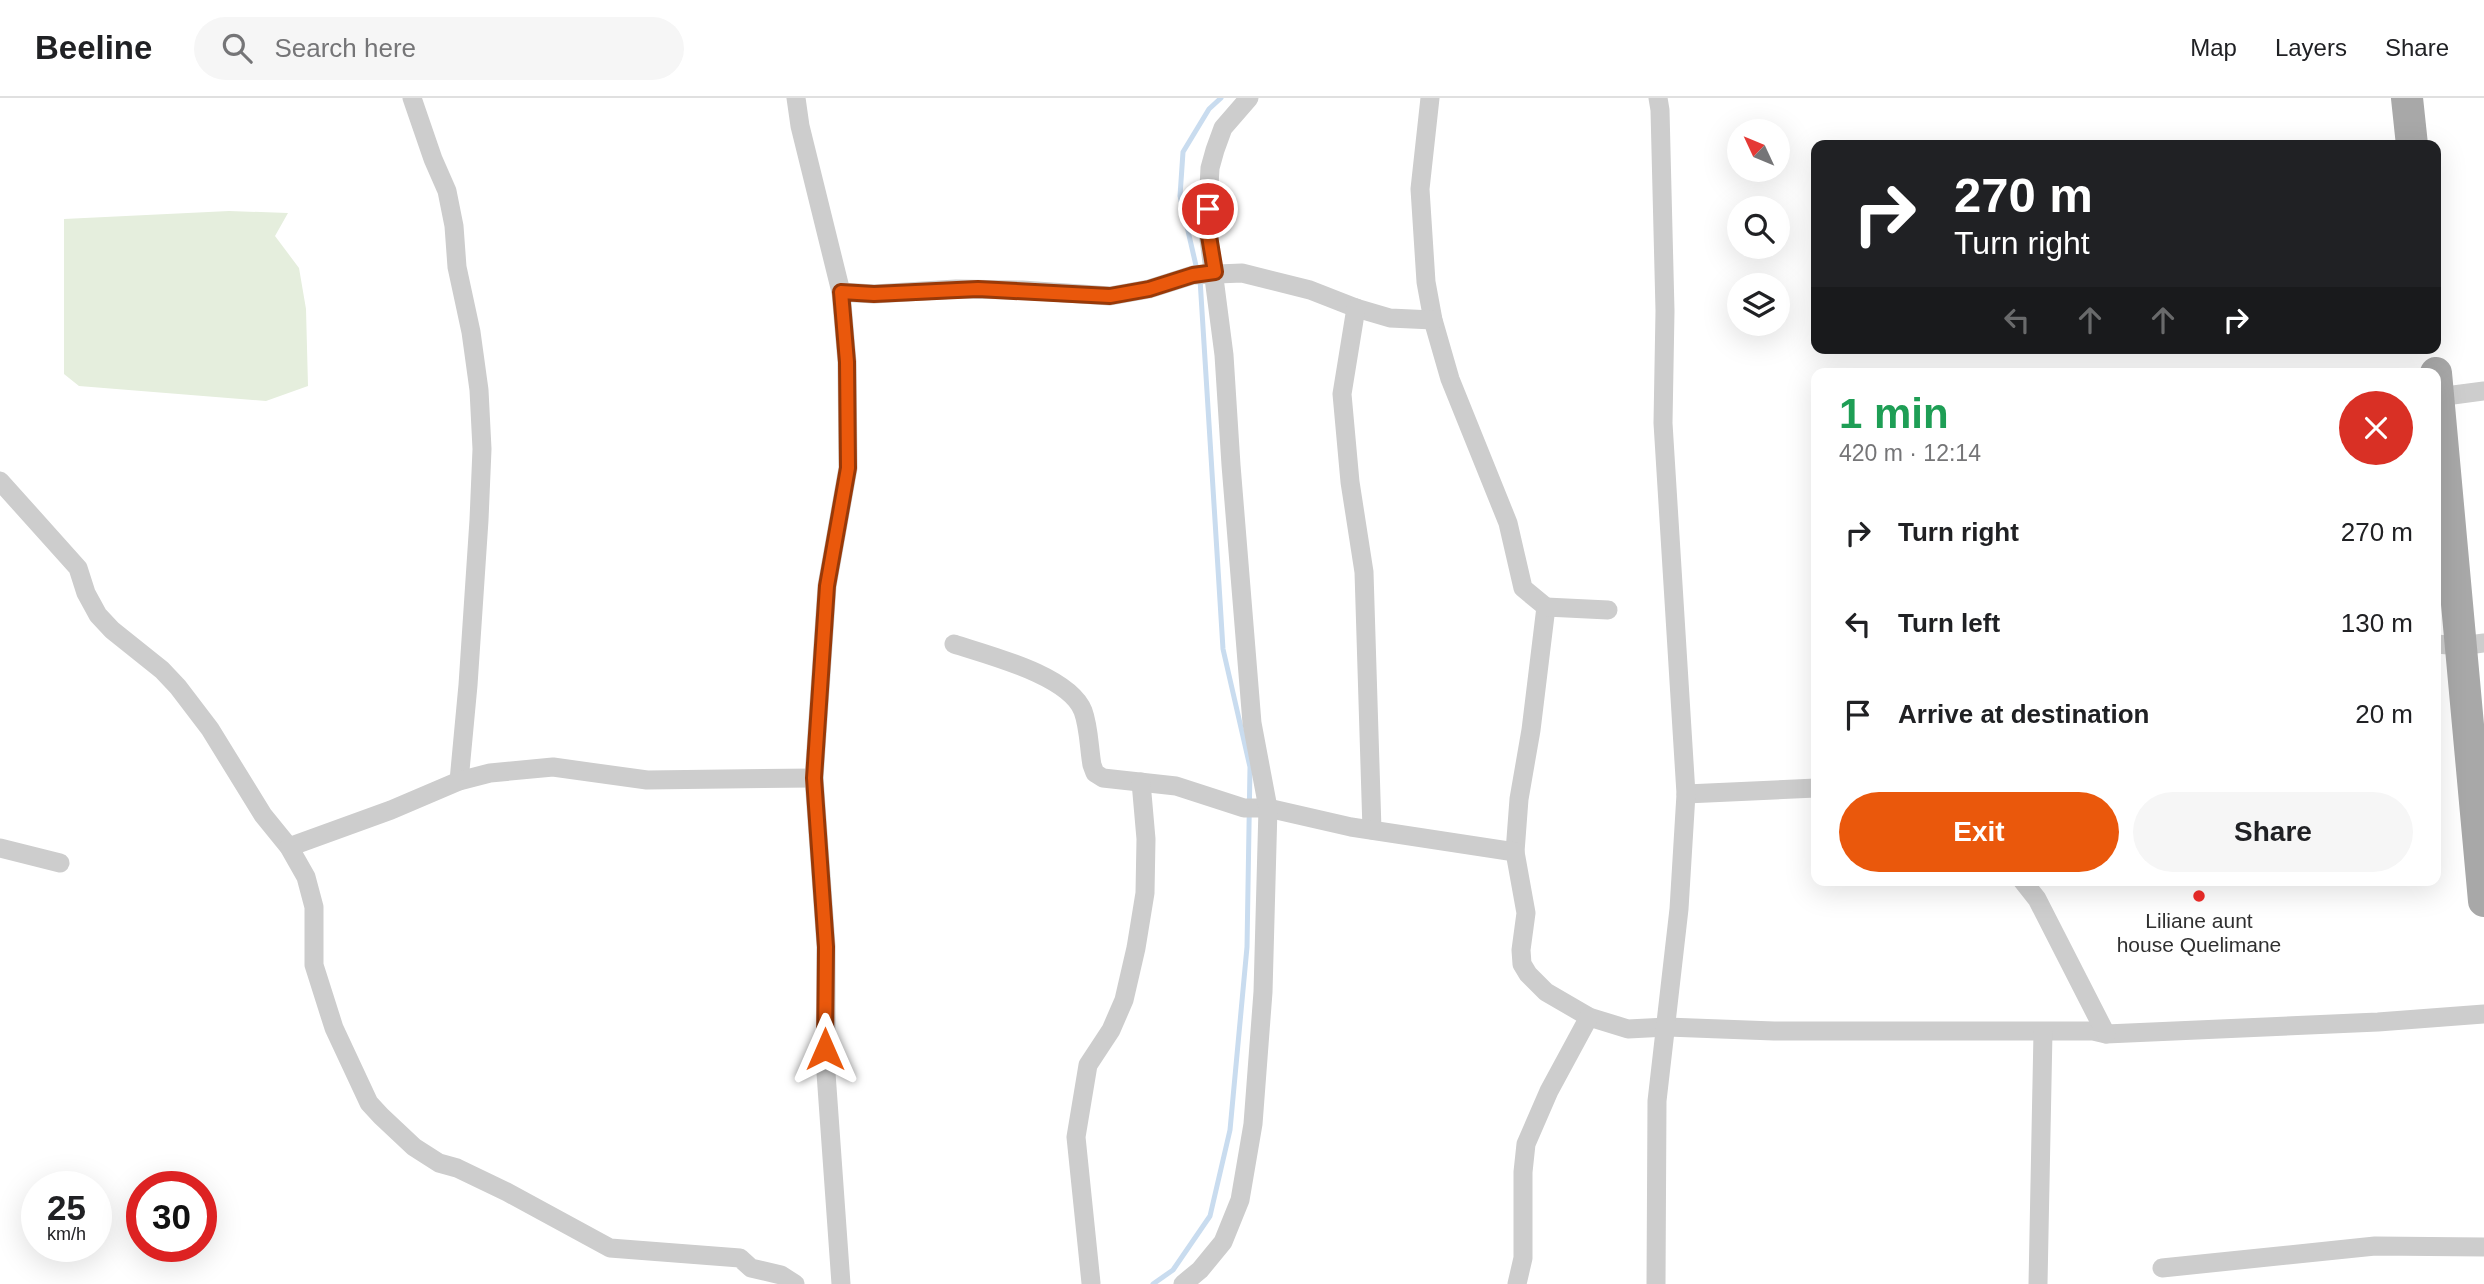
<!DOCTYPE html>
<html lang="en">
<head>
<meta charset="utf-8">
<style>
  :root { --surface:#fff; --page:#f6f6f6; --text:#202124; --muted:#757577; --line:#e0e0e0; --accent:#ea580c }
  body { margin:0; font-family:Helvetica,sans-serif; background:var(--page); color:var(--text); height:100vh; display:flex; flex-direction:column; font-size:26px; white-space:nowrap }
  * { box-sizing:border-box; margin:0 }
  p { font-size:23px; color:var(--muted) }
  .icon { flex:none; width:38px; height:38px; fill:none; stroke:currentColor; stroke-width:2; stroke-linecap:round; stroke-linejoin:round }
  .map { position:relative; flex:1; overflow:hidden }
  .details { position:absolute; left:1811px; top:270px; width:630px; height:518px; display:flex; flex-direction:column; background:var(--surface); border-radius:14px; box-shadow:0 7px 28px #0002 }
  .details>* { flex:none }
  .hud { position:absolute; left:1811px; top:42px; width:630px; height:214px; border-radius:14px; box-shadow:0 7px 28px #0002; background:#202124; color:#fff; overflow:hidden }
  .needle { width:46px; rotate:314deg }
  .controls { position:absolute; left:1727px; top:21px; display:grid; gap:14px }
  .controls a { display:grid; place-items:center; width:63px; height:63px; border-radius:50%; background:var(--surface); box-shadow:0 7px 28px #0002; font-size:35px }
  .speed { position:absolute; left:21px; top:1073px; display:flex; gap:14px; font-size:35px; font-weight:700; text-align:center }
  .speed>* { display:grid; place-content:center; width:91px; height:91px; border-radius:50%; background:var(--surface); box-shadow:0 7px 28px #0002; line-height:1 }
  .speed small { font-size:18px; font-weight:400 }
  .speed .limit { border:10px solid #d22; background:#fff; color:#111 }
  .pin { position:absolute; display:grid; place-items:center; width:60px; height:60px; color:#fff; margin:-30px; border:4px solid #fff; border-radius:50%; box-shadow:0 2px 7px #0007 }
  .me { position:absolute; width:77px; margin:-38px; rotate:0deg; stroke-linejoin:round; filter:drop-shadow(0 0 5px #0008) }
  .turn { display:flex; align-items:center; gap:24px; height:147px; padding:0 28px; font-size:32px }
  .turn .icon { width:91px; height:91px; stroke-width:2.5 }
  .turn b { display:block; font-size:49px; line-height:60px }
  .lanes { display:flex; align-items:center; height:66px; padding:0 28px; background:#0003; justify-content:center; gap:35px; direction:ltr }
  .lanes .off { opacity:.35 }
  .round { display:grid; place-items:center; flex:none; width:74px; height:74px; border-radius:37px; background:var(--page) }
  .head { display:flex; align-items:center; justify-content:space-between; height:119px; padding:0 28px }
  h1 { font-size:42px; font-weight:700; line-height:52px; color:#1e9e55 }
  .button { display:flex; gap:14px; margin-top:auto; padding:14px 28px }
  .button a { flex:1; height:80px; border-radius:42px; background:var(--accent); color:#fff; font-size:28px; font-weight:700; line-height:80px; text-align:center }
  .button a+a { background:var(--page); color:var(--text) }
  ul { padding:0; list-style:none }
  li { display:flex; align-items:center; gap:21px; height:91px; padding:0 28px }
  li div { flex:1 }
  li b { display:block; font-size:26px }
  li em { font-style:normal }
  header { display:flex; align-items:center; gap:42px; box-sizing:border-box; height:98px; padding:0 35px; background:var(--surface); border-bottom:2px solid var(--line) }
  header strong { font-size:33px }
  nav { display:flex; gap:38px; margin-inline-start:auto; font-size:24px }
  .search { width:490px; height:63px; background:var(--page); display:flex; align-items:center; gap:18px; box-sizing:border-box; padding:0 24px; border-radius:38px; color:var(--muted); font-size:26px }
  .map>svg:first-child { display:block }
</style>
</head>
<body>
<header>
<strong>Beeline</strong>
<div class="search"><svg class="icon" aria-label="search" viewBox="0 0 24 24"><circle cx="10" cy="10" r="6"/><path d="M15 15l6 6"/></svg>Search here</div>
<nav><a>Map</a><a>Layers</a><a>Share</a></nav>
</header>
<div class="map">
<svg width="2484" height="1186" viewBox="0 0 2484 1186">
  <rect width="100%" height="100%" fill="#fff"/>
  <!-- green -->
  <path fill="#e5eedd" d="M 229,113 L 288,115 L 275,138 L 299,170 L 306,211 L 308,288 L 266,303 L 79,288 L 64,276 L 64,121 Z"/>
  <g fill="none" stroke-linecap="round" stroke-linejoin="round">
    <!-- stream -->
    <g stroke="#c9dcef" stroke-width="5">
      <path d="M 1197,172 L 1180,98 L 1183,54 L 1209,11 L 1221,0"/>
      <path d="M 1153,1186 L 1173,1172 L 1210,1118 L 1230,1032 L 1247,849 L 1250,669 L 1223,551 L 1200,181"/>
    </g>
    <!-- minor -->
    <g stroke="#cdcdcd" stroke-width="19">
      <path d="M 412,0 L 433,61 L 447,93 L 454,128 L 457,169 L 471,234 L 479,292 L 482,351 L 479,422 L 468,587 L 459,683"/>
      <path d="M 796,0 L 800,28 L 841,194 L 847,264 L 848,370 L 827,488 L 814,680 L 826,848 L 826,975 L 841,1186"/>
      <path d="M 1430,0 L 1420,91 L 1426,184 L 1433,222 L 1450,281 L 1508,425 L 1523,490 L 1546,509 L 1531,632 L 1519,701 L 1515,754"/>
      <path d="M 841,194 L 874,196 L 956,191 L 1022,192 L 1110,198 L 1149,191 L 1193,177 L 1242,175 L 1310,192 L 1356,210 L 1390,220 L 1433,222"/>
      <path d="M 1356,210 L 1342,296 L 1350,384 L 1364,474 L 1372,732"/>
      <path d="M 2438,299 L 2484,293"/>
      <path d="M 0,383 L 78,470 L 86,495 L 98,517 L 112,532 L 162,572 L 178,589 L 210,631 L 263,717 L 289,749 L 306,779 L 314,809 L 314,867 L 334,930 L 369,1005 L 381,1018 L 414,1049 L 439,1065 L 457,1070 L 507,1094 L 610,1150 L 740,1160 L 751,1170 L 781,1177 L 795,1186"/>
      <path d="M 1546,509 L 1608,512"/>
      <path d="M 954,546 C 987,557 1069,577 1083,613 C 1089,629 1089,650 1092,667 L 1095,675 L 1103,680 L 1176,688 L 1244,710 L 1268,710 L 1351,729 L 1515,754 L 1526,815 L 1521,852 L 1522,866 L 1528,876 L 1546,894 L 1589,919 L 1628,931 L 1667,929 L 1774,933 L 2093,933 L 2106,936 L 2378,924 L 2484,916"/>
      <path d="M 2436,546 L 2461,548 L 2484,545"/>
      <path d="M 1686,696 L 1816,690"/>
      <path d="M 289,749 L 391,712 L 459,683 L 490,675 L 553,669 L 647,682 L 814,680"/>
      <path d="M 0,750 L 60,765"/>
      <path d="M 2022,782 L 2037,801 L 2106,936"/>
      <path d="M 2162,1170 L 2375,1148 L 2484,1149"/>
      <path d="M 1091,1185 L 1076,1039 L 1088,967 L 1111,932 L 1124,902 L 1136,850 L 1145,795 L 1146,741 L 1141,684"/>
      <path d="M 1183,1186 L 1200,1172 L 1223,1144 L 1240,1102 L 1253,1026 L 1263,894 L 1268,710 L 1252,625 L 1231,367 L 1224,257 L 1207,126 L 1210,70 L 1215,52 L 1223,30 L 1249,0"/>
      <path d="M 1517,1186 L 1523,1160 L 1523,1074 L 1526,1046 L 1549,993 L 1589,919"/>
      <path d="M 1656,1186 L 1657,1003 L 1679,811 L 1686,696 L 1663,325 L 1665,213 L 1660,12 L 1658,0"/>
      <path d="M 2038,1186 L 2043,934"/>
    </g>
    <!-- primary -->
    <g stroke="#a8a8a8" stroke-width="32">
      <path d="M 2407,0 L 2412,47"/>
      <path d="M 2436,275 L 2484,803"/>
    </g>
  </g>
  <g fill="none" stroke-linecap="round" stroke-linejoin="round">
    <defs>
      <path id="route" d="M 825,951 L 826,849 L 814,680 L 827,488 L 848,370 L 847,264 L 841,194 L 874,196 L 978,191 L 1110,198 L 1149,191 L 1193,177 L 1215,174 L 1207,126 L 1208,111"/>
    </defs>
    <!-- route casing -->
    <use href="#route" stroke="#983908" stroke-width="18"/>
    <!-- route -->
    <use href="#route" stroke="#ea580c" stroke-width="12"/>
  </g>
  <!-- markers -->
  <circle fill="#f02c29" stroke="#fff" stroke-width="2.5" cx="2199" cy="798" r="7"/>
  <g text-anchor="middle" dominant-baseline="central" stroke-width="7" stroke-linejoin="round" paint-order="stroke">
    <!-- poi labels -->
    <g font-size="21" fill="#303030" stroke="#fff">
      <text x="2199" y="822">Liliane aunt<tspan x="2199" dy="24">house Quelimane</tspan></text>
    </g>
  </g>
</svg>
<div class="controls">
<a><svg class="needle" viewBox="-14 -14 28 28"><path d="M0-13l5 13h-10z" fill="#e53935"/><path d="M0 13l5-13h-10z" fill="#757577"/></svg></a>
<a><svg class="icon" aria-label="search" viewBox="0 0 24 24"><circle cx="10" cy="10" r="6"/><path d="M15 15l6 6"/></svg></a>
<a><svg class="icon" aria-label="layers" viewBox="0 0 24 24"><path d="M12 4l9 5-9 5-9-5zM3 14l9 5 9-5"/></svg></a>
</div>
<div class="speed"><div>25<small>km/h</small></div><div class="limit">30</div></div>
<div class="pin" style="left:1208px;top:111px;background:#d93025"><svg class="icon" aria-label="arrive" viewBox="0 0 24 24"><path d="M6 21V4h12l-3 4 3 4H6"/></svg></div>
<svg class="me" style="left:825px;top:951px" viewBox="-20 -20 40 40"><path d="M0-17L14 15 0 8-14 15z" fill="#ea580c" stroke="#fff" stroke-width="4"/></svg>
<div class="hud">
<div class="turn"><svg class="icon" aria-label="right" viewBox="0 0 24 24"><path d="M7 20v-9h11M14 6l5 5-5 5"/></svg><div><b>270 m</b>Turn right</div></div>
<div class="lanes"><svg class="icon off" aria-label="left" viewBox="0 0 24 24"><path d="M17 20v-9H6M10 6l-5 5 5 5"/></svg><svg class="icon off" aria-label="ahead" viewBox="0 0 24 24"><path d="M12 20V5M6 11l6-6 6 6"/></svg><svg class="icon off" aria-label="ahead" viewBox="0 0 24 24"><path d="M12 20V5M6 11l6-6 6 6"/></svg><svg class="icon" aria-label="right" viewBox="0 0 24 24"><path d="M7 20v-9h11M14 6l5 5-5 5"/></svg></div>
</div>
<section class="details">
<div class="head"><div><h1>1 min</h1><p>420 m · 12:14</p></div><a class="round" style="background:#d93025;color:#fff"><svg class="icon" aria-label="close" viewBox="0 0 24 24"><path d="M6 6l12 12M18 6L6 18"/></svg></a></div>
<ul>
<li><svg class="icon" aria-label="right" viewBox="0 0 24 24"><path d="M7 20v-9h11M14 6l5 5-5 5"/></svg><div><b>Turn right</b></div><em>270 m</em></li>
<li><svg class="icon" aria-label="left" viewBox="0 0 24 24"><path d="M17 20v-9H6M10 6l-5 5 5 5"/></svg><div><b>Turn left</b></div><em>130 m</em></li>
<li><svg class="icon" aria-label="arrive" viewBox="0 0 24 24"><path d="M6 21V4h12l-3 4 3 4H6"/></svg><div><b>Arrive at destination</b></div><em>20 m</em></li>
</ul>
<div class="button"><a>Exit</a><a>Share</a></div>
</section>
</div>
</body>
</html>
